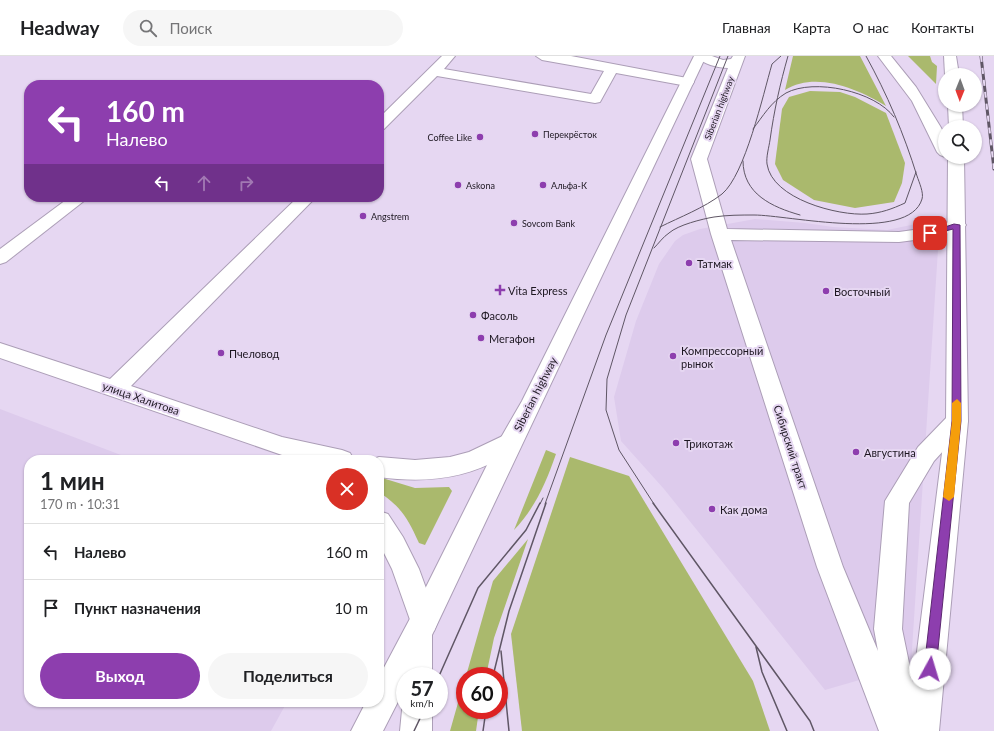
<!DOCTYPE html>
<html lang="ru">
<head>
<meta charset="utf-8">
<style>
  :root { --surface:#fff; --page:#f6f6f6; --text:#202124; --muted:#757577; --line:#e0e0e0; --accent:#8d3eae }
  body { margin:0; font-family:Lato,sans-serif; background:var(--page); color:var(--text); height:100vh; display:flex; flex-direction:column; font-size:15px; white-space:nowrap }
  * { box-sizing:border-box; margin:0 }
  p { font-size:13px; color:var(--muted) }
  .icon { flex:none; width:22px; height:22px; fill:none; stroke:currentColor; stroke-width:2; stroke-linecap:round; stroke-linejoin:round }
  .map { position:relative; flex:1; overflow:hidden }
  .details { position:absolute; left:24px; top:399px; width:360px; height:252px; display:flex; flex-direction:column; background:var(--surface); border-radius:16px; box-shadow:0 1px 3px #0004 }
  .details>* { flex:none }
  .guide { position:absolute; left:24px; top:24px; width:360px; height:122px; border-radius:16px; box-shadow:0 1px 3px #0004; background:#8d3eae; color:#fff; overflow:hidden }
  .needle { width:26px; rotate:181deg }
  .tools { position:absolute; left:938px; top:12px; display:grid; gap:8px }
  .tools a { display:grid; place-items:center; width:44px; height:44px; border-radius:50%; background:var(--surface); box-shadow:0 1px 3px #0004; font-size:20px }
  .speed { position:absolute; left:396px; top:611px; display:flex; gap:8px; font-size:20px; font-weight:700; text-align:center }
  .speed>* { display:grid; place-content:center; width:52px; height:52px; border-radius:50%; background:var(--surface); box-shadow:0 1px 3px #0004; line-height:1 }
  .speed small { font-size:10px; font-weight:400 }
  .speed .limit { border:6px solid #d22; background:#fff; color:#111 }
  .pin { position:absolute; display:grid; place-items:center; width:34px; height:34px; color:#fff; margin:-17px; border-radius:8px; box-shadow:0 2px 6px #0006 }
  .me { position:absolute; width:44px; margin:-22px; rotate:6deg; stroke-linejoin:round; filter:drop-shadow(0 0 3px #0008) }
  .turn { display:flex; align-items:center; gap:14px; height:84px; padding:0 16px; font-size:18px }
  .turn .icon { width:52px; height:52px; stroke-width:2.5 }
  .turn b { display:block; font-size:28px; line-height:34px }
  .lanes { display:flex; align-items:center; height:38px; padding:0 16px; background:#0003; justify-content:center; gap:20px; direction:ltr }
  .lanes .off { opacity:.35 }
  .round { display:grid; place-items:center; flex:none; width:42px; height:42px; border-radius:21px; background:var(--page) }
  .headline { display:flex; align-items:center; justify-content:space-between; height:68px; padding:0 16px }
  h1 { font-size:24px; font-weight:700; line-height:30px }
  .primary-button { display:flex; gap:8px; margin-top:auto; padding:8px 16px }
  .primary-button a { flex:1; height:46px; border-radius:24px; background:var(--accent); color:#fff; font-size:16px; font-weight:700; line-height:46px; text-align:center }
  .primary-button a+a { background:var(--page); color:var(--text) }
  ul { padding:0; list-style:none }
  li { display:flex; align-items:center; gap:12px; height:56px; padding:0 16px; border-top:1px solid var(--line) }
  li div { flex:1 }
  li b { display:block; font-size:15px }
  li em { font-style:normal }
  header { display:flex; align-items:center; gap:24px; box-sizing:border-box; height:56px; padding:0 20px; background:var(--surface); border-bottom:1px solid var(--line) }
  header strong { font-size:19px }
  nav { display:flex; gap:22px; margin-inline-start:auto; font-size:14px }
  .search { width:280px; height:36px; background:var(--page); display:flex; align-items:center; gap:10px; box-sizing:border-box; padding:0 14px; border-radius:22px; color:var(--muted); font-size:15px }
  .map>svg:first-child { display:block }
</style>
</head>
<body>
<header>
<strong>Headway</strong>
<div class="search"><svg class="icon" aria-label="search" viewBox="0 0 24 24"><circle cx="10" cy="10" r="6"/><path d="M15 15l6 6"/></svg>Поиск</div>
<nav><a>Главная</a><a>Карта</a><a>О нас</a><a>Контакты</a></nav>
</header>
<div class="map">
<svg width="994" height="675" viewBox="0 0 994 675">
  <rect width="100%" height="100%" fill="#e6d7f2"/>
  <!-- built -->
  <g fill="#ddcbec">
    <path d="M 755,163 L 805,167 L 833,171 L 887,174 L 940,163 L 911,609 L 825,634 L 664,433 L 621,385 L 614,341 L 636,265 L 659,208 L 675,185 L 683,179 L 700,173 Z"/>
    <path d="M 0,353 L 134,404 L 29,404 L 29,646 L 287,646 L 271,675 L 0,675 Z"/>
  </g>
  <!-- green -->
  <g fill="#aab96d">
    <path d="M 793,0 L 860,0 L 886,50 C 858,33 816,15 785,34 Z"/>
    <path d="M 908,0 L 930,0 L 932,6 L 937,10 L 936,28 Z"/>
    <path d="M 810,35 L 840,36 L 855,41 L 886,57 L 905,107 L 902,127 L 894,146 L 855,152 L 814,144 L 783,124 L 775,108 L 782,53 L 789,41 Z"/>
    <path d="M 546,394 L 556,398 C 546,427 535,452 514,474 Z"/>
    <path d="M 570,401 L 629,420 L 753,625 L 770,675 L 522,675 L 511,578 Z"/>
    <path d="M 379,421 L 415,432 L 449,431 L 452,435 L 425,489 L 419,487 C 407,461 402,452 379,436 Z"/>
    <path d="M 528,483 L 494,582 L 486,620 L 466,620 L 493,525 Z"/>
    <path d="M 465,622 L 465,654 L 479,654 L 476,675 L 450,675 Z"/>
  </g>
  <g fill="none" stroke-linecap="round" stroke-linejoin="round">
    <defs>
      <g id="minor">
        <path d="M 442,0 L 455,0 L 444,13 L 591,38 L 604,15 L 542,4 L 536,0 L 571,0 L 687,22 L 692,23 L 694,26 L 692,29 L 687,30 L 616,17 L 600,46 L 595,47 L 437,20 L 384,73 L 379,74 L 379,62 Z"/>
        <path d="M 696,0 L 712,0 L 723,4 L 731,3 L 733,0 L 745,0 L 707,103 L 727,173 L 899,176 L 928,172 L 957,164 L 963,165 L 966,169 L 963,173 L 930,182 L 899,186 L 731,184 L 843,511 L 878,595 L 874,573 L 885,445 L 918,391 L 949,359 L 957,356 L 965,359 L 968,365 L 965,371 L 934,405 L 909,447 L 902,573 L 923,675 L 879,675 L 817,511 L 711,178 L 691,103 L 728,12 C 718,12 702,8 696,0 Z"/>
        <path d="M 70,141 L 89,141 L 6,206 L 0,208 L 0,193 Z"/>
        <path d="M 298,141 L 316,141 L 131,330 L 282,381 L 342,394 L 350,397 L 354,404 L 301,404 L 282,399 L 0,302 L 0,287 L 110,323 Z"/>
        <path d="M 511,376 L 519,378 L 523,385 C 518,394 510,397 501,402 C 463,424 422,427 379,421 L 379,404 L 371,404 L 379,401 L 415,404 L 450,401 L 469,396 Z"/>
        <path d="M 379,455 L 388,458 L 403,481 L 419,513 L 438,565 L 434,575 L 424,579 L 414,575 L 392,513 L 379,487 Z"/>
      </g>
      <g id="major">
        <path d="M 694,0 L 706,0 L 432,579 L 432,620 L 405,620 L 405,632 L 383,675 L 351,675 L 366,646 L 379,646 L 379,621 L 414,555 L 499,385 L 522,345 Z"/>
        <path d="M 878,0 L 891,0 L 916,31 L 940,70 L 945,79 L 945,101 L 940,99 L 937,96 L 912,45 Z"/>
        <path d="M 944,0 L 956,0 L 959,19 L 945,19 Z"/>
        <path d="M 948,49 L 962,49 L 963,71 L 949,71 Z"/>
        <path d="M 948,101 L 964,101 L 968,365 L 939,675 L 907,675 L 946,365 Z"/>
        <path d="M 405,646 L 405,654 L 432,654 L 432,675 L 400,675 L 402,654 Z"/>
      </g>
    </defs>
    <!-- minor casing -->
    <use href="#minor" stroke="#ac9eb7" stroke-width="2"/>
    <!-- major casing -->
    <use href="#major" stroke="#ac9eb7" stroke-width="2"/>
    <!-- minor -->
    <use href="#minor" fill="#fff" fill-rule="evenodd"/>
    <!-- major -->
    <use href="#major" fill="#fff" fill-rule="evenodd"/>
    <!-- tram-far1 -->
    <g stroke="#5f5665" stroke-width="1">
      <path d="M 788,0 C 780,28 774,55 770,84 C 769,91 766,101 767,108 C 772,143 838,160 867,158 C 881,157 892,153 905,147 L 916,116"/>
      <path d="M 753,73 C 763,60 771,46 786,37 C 814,22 875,35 894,61"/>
      <path d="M 743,105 C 743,138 772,151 800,159"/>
      <path d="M 660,171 C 680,161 704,152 722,138 C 745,119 763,39 772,8 L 781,0"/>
      <path d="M 654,192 C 659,187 663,181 669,177 C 678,169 702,163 714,161 C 727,159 741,159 754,159 C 788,159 909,187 922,143 C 924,137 919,126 917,120 C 904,78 887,38 866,0"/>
      <path d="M 540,448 L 543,442"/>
      <path d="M 545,448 L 606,279 L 720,0"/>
      <path d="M 654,448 L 619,394 L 606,354 L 607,323 L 626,259 L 728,0"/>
    </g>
    <!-- tram -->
    <g stroke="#5f5665" stroke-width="1.5">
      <path d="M 653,447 L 810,665 L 814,675"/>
      <path d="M 756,591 L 762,616 L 787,675"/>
      <path d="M 501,595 L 509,675"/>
      <path d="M 439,620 L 478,532 L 526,474 L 540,447"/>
      <path d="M 493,620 L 509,555 L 546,447"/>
      <path d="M 414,675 L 424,654"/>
      <path d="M 483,675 L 486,654"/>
    </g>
    <defs>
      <path id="rail" d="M 981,0 L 994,113"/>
    </defs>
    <!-- rail casing -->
    <use href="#rail" stroke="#5f5665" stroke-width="3"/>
    <!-- rail -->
    <use href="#rail" stroke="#e6d7f2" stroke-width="2" stroke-dasharray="6" stroke-linecap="butt"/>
  </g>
  <!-- route -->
  <path fill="#8d3eae" stroke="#5c2871" d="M 954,168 L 960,169 L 961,365 L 936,613 L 934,617 L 930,619 L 926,617 L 924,613 L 952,365 L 953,173 L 930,179 L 927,177 Z"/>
  <!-- slow -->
  <path fill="#f59e0b" d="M 957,343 L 961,347 L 961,365 L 954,441 L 949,445 L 943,441 L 952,365 L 952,347 Z"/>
  <!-- markers -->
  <g fill="#8d3eae" stroke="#e6d7f2" stroke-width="1.5">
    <circle cx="535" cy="78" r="4"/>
    <circle cx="480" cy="81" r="4"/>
    <circle cx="458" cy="129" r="4"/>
    <circle cx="543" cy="129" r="4"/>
    <circle cx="363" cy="160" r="4"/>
    <circle cx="514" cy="167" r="4"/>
    <circle cx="689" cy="207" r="4"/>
    <path d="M498 228h4v4h4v4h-4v4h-4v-4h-4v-4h4z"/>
    <circle cx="826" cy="235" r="4"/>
    <circle cx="473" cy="259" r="4"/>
    <circle cx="481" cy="282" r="4"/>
    <circle cx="221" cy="297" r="4"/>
    <circle cx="673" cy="300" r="4"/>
    <circle cx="676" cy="387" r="4"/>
    <circle cx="856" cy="396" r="4"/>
    <circle cx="712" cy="453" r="4"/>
  </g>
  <g text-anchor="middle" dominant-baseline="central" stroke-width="4" stroke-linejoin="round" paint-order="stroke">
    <!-- far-street labels -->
    <g font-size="9" fill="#1d1721" stroke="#e6d7f2">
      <text transform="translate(719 52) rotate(-69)">Siberian highway</text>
    </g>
    <!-- far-poi labels -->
    <g font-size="9" fill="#1d1721" stroke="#e6d7f2" text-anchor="start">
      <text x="543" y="78">Перекрёсток</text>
      <text x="472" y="81" text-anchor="end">Coffee Like</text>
      <text x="466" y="129">Askona</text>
      <text x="551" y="129">Альфа-К</text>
      <text x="371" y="160">Angstrem</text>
      <text x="522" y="167">Sovcom Bank</text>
    </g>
    <!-- poi labels -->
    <g font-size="11" fill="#1d1721" stroke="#e6d7f2" text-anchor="start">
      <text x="697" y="207">Татмак</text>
      <text x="508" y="234">Vita Express</text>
      <text x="834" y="235">Восточный</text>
      <text x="481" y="259">Фасоль</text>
      <text x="489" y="282">Мегафон</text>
      <text x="681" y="294">Компрессорный<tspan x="681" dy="13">рынок</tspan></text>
      <text x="229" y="297">Пчеловод</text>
      <text x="684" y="387">Трикотаж</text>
      <text x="864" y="396">Августина</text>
      <text x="720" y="453">Как дома</text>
    </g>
    <!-- street labels -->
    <g font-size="11" fill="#1d1721" stroke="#e6d7f2">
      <text transform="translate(535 338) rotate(-63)">Siberian highway</text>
      <text transform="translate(141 342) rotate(19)">улица Халитова</text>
      <text transform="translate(791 391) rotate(72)">Сибирский тракт</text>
    </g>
  </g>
</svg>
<div class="tools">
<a><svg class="needle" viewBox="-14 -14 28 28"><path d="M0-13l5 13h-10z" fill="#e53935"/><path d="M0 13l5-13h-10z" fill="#757577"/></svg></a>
<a><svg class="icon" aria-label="search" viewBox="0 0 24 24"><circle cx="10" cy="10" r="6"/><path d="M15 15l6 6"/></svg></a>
</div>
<div class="speed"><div>57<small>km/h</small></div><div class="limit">60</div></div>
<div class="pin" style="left:930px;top:177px;background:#d93025"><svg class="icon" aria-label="arrive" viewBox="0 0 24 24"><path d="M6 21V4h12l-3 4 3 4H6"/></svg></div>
<svg class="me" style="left:930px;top:613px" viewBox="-20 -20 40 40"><circle r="19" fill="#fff"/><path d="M0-13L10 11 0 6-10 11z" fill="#8d3eae"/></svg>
<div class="guide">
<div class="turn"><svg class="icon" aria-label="left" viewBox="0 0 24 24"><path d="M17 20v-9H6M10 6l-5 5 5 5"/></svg><div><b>160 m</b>Налево</div></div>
<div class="lanes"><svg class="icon" aria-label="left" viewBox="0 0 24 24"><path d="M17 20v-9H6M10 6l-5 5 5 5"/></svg><svg class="icon off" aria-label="ahead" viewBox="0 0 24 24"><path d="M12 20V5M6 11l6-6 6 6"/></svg><svg class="icon off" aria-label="right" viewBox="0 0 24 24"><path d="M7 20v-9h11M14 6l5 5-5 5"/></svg></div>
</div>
<section class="details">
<div class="headline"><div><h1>1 мин</h1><p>170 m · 10:31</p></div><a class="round" style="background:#d93025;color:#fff"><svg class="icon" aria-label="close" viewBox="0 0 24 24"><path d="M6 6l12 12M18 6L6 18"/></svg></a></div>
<ul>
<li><svg class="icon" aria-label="left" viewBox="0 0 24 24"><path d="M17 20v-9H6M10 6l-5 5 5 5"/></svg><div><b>Налево</b></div><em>160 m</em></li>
<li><svg class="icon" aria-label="arrive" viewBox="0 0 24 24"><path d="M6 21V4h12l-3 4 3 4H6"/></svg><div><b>Пункт назначения</b></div><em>10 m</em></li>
</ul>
<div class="primary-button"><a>Выход</a><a>Поделиться</a></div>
</section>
</div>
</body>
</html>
